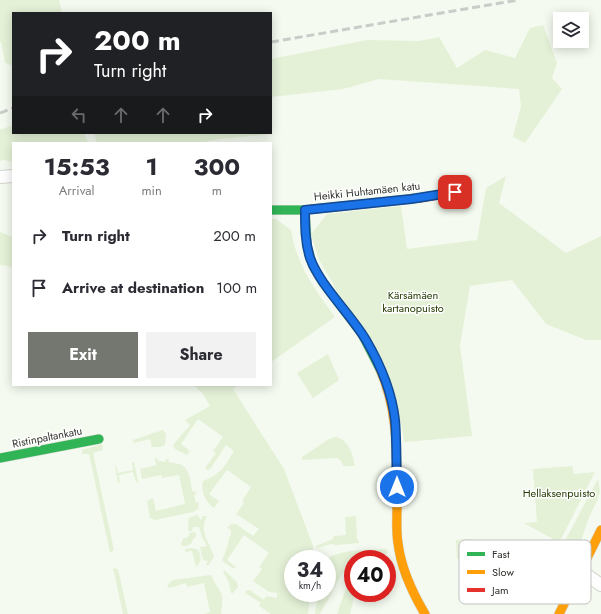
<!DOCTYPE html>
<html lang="en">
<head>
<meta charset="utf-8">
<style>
  :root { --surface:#fff; --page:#f2f2f3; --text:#2b2b33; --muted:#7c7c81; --accent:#737770 }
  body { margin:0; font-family:Jost,sans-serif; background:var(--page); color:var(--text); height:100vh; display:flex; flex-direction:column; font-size:15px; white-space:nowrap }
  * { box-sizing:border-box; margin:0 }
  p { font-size:13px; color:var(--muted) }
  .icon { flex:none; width:22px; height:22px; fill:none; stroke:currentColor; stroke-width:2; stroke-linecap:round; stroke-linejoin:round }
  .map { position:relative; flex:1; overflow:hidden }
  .details { position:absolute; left:12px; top:142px; width:260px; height:244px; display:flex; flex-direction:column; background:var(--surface); border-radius:0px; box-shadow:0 2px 10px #0003 }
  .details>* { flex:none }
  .banner { position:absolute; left:12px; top:12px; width:260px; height:122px; border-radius:0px; box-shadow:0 2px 10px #0003; background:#202124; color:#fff; overflow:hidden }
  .buttons { position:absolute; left:553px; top:12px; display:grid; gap:8px }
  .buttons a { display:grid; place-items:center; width:36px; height:36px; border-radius:0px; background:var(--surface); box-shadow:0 2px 10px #0003; font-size:20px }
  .speed { position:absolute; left:284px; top:550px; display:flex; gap:8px; font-size:20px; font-weight:700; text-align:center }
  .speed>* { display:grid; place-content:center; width:52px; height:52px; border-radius:50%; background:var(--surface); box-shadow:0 2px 10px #0003; line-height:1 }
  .speed small { font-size:10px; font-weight:400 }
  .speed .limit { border:6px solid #d22; background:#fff; color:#111 }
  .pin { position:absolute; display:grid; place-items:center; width:34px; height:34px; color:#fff; margin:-17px; border-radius:8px; box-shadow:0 2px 6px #0006 }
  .me { position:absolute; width:44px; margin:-22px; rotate:0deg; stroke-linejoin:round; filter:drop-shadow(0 0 3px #0008) }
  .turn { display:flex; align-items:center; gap:14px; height:84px; padding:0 16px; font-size:18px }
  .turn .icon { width:52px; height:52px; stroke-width:2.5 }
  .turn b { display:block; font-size:28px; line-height:34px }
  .lanes { display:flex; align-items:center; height:38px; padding:0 16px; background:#0003; justify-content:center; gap:20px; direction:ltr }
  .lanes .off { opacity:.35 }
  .eta { display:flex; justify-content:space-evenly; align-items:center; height:68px; text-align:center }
  .eta b { font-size:24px; font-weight:700; line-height:28px }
  .action { display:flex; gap:8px; margin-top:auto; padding:8px 16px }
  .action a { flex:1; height:46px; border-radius:0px; background:var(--accent); color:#fff; font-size:16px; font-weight:700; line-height:46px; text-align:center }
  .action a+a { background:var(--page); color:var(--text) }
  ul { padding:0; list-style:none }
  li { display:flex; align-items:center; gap:12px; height:52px; padding:0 16px }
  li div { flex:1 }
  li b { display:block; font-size:15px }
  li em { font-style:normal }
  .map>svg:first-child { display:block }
</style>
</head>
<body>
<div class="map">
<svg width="601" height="614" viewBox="0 0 601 614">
  <rect width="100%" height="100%" fill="#f4faef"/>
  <!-- green -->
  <g fill="#e4f1d7">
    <path d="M 0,0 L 59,0 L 62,13 L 13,13 L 13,66 L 5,63 L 1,42 L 0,42 Z"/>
    <path d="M 543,25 L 557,63 L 552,78 L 562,89 L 525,143 L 513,137 L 521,106 L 519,89 L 379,79 L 343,89 L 271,97 L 271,59 L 367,40 L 419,41 L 439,37 L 457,68 L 485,50 L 515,58 L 530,28 Z"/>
    <path d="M 13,125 L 13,133 L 84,133 L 88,143 L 13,143 L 13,162 L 3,160 L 0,161 L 0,130 Z"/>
    <path d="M 94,133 L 270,133 L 271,134 L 219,139 L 200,143 L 97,143 Z"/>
    <path d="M 506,176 L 499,203 L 566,253 L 601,236 L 601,340 L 586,340 L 546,324 L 512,280 L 470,286 L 460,345 L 472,436 L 404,442 L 402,427 L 332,282 L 319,260 L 311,234 L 327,214 L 401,206 L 407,249 L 477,240 L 486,188 Z"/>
    <path d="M 271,219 L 276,219 L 291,230 C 297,266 314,288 335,317 L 271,362 Z"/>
    <path d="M 0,232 L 13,237 L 13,267 L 0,265 Z"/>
    <path d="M 328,354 L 339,380 L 313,398 L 297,373 Z"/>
    <path d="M 194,385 L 238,385 L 233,389 L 284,469 L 313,546 L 313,559 L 293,559 L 293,593 L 310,593 L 308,614 L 271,614 L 259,606 L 261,603 L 245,593 L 247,590 L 250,590 L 264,600 L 266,596 L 277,598 L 277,593 L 269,592 L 253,581 L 262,569 L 259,567 L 269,553 L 244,535 L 227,560 L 236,567 L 234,569 L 222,561 L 228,544 L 229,537 L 231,536 L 231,530 L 227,528 L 231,524 L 236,524 L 253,536 L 259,529 L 236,514 L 244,503 L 242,501 L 251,487 L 227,470 L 209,494 L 219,501 L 214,508 C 206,503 200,490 203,481 C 220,475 225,466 234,451 L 226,445 L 211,468 L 208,470 L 205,468 L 216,453 L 213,451 L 223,437 L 198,419 L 181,444 L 190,451 L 187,455 L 175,449 L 173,445 L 174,444 L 190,425 L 185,420 L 210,406 L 203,394 Z"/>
    <path d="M 163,430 L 166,434 L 165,445 L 160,447 L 152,447 L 150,439 L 134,443 L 133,440 Z"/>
    <path d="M 336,437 C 349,440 353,455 355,466 L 343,466 L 341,461 L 337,458 L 302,460 L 302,457 L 329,439 Z"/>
    <path d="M 102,444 L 103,450 L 93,453 L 114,550 L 110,553 L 89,454 L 82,454 L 82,450 Z"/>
    <path d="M 155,458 L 157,458 L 158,461 L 165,462 L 167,459 L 169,459 L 168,462 C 172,463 175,463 178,464 C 189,465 191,482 192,491 L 196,492 L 196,494 L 194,495 L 196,503 L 199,502 L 198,509 L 193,512 L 155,520 L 150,518 L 147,501 L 153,498 L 156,511 L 185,504 L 179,475 L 162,478 L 161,475 L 142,479 L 140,469 L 156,465 Z"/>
    <path d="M 134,462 L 138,482 L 136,482 L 133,472 L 119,475 L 120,483 L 118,483 L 115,466 L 116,466 L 118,473 L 133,470 L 132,463 Z"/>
    <path d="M 572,466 L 574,474 L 595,472 L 561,539 L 555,540 L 524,523 L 537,522 L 533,469 Z"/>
    <path d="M 598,479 L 600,491 L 598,499 L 590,515 L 579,546 L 574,551 L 569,549 L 565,544 L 566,539 Z"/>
    <path d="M 197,515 L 201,520 L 203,516 L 207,516 C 198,533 210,541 214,557 L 208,566 L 206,564 L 208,561 L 203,560 L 200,547 L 207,546 L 202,537 L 199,527 L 193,527 L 192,531 L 188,531 C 189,527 187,522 189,518 Z"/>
    <path d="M 356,516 L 357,538 L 359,543 L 336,545 L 331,544 L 317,548 L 316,546 L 333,539 L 334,536 L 346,535 L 345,517 Z"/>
    <path d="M 194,532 L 196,533 L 196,536 L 192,541 L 191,544 L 186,546 L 182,546 L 181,543 L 183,539 L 188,537 L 190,533 Z"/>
    <path d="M 470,539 L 471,558 L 457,559 L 456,540 Z"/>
    <path d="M 191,548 L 197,549 C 202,554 202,562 196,567 L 192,551 L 185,552 L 185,549 Z"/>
    <path d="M 387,549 L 387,554 C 376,552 364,553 354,559 C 345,565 327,602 320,614 L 315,614 L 318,593 L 327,593 L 327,559 C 344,548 367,551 387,549 Z"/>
    <path d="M 113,568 L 118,569 L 128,614 L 123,614 Z"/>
    <path d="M 224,570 L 237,582 L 238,587 L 233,593 L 231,593 L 229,583 L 223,571 Z"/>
    <path d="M 210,575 L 212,576 C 213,582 217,585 220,591 C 224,598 222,606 221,614 L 204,614 L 210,612 L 204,583 L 187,587 L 186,583 L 169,588 L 167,587 L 170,582 L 173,580 Z"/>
    <path d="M 353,580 L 353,593 L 355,593 L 350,614 L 337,614 L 345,591 Z"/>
  </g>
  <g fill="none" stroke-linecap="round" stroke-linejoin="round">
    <defs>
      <g id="street">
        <path d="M 0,177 L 13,176"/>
        <path d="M 580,570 L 601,585"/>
      </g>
      <g id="fast">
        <path d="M 271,210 L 305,210 L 307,246 L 313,266 L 322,281 L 362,334 L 380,369"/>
        <path d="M 0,458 L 99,439"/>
      </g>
      <g id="slow">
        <path d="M 380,369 C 400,415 396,458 397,507 C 397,519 396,531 398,543 C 401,569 412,592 425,614"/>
        <path d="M 559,614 L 601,530"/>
      </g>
      <path id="jam" d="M 305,210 L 420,198 L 455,192"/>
    </defs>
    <!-- street casing -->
    <use href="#street" stroke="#d1d5cd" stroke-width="14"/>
    <!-- fast casing -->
    <use href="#fast" stroke="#d1d5cd" stroke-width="10"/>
    <!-- slow casing -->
    <use href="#slow" stroke="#d1d5cd" stroke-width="10"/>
    <!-- jam casing -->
    <use href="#jam" stroke="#d1d5cd" stroke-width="10"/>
    <!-- street -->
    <use href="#street" stroke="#fdfefd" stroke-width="12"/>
    <!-- fast -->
    <use href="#fast" stroke="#30b455" stroke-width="9"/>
    <!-- slow -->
    <use href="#slow" stroke="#ff9f0a" stroke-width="9"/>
    <!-- jam -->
    <use href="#jam" stroke="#e5322d" stroke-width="9"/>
    <!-- rail -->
    <g stroke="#caccc9" stroke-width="3" stroke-dasharray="8 4" stroke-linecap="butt">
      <path d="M 271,42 L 518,0"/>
      <path d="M 0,113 L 13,108"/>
    </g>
  </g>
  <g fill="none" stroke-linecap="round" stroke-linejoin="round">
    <defs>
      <path id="route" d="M 397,487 C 396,464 397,442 395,420 C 392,393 380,364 366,340 C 350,313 321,287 310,258 C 305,242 305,226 305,210 L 411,199 L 455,192"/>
    </defs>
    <!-- route casing -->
    <use href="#route" stroke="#114b97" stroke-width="10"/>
    <!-- route -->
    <use href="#route" stroke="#1a73e8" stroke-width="7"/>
  </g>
  <g text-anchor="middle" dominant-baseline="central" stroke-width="3" stroke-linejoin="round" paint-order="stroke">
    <!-- street labels -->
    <g font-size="11" fill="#2e312b" stroke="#fff">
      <text transform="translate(367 191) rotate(-6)">Heikki Huhtamäen katu</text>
      <text transform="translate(47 437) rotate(-11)">Ristinpaltankatu</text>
    </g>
    <!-- park labels -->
    <g font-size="11" fill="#243a00" stroke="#fff">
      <text x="413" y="295">Kärsämäen<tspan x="413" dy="13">kartanopuisto</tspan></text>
      <text x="559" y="493">Hellaksenpuisto</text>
    </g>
  </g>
  <!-- legend -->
  <rect x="459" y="540" width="132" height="64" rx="6" fill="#fff" stroke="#c0c1bf" stroke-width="1"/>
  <rect x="467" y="552" width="18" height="4" fill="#30b455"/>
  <rect x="467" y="570" width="18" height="4" fill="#ff9f0a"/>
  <rect x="467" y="588" width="18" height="4" fill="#e5322d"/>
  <g font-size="11" fill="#2e312b">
    <text x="492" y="558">Fast</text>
    <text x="492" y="576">Slow</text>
    <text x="492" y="594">Jam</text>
  </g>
</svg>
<div class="buttons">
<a><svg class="icon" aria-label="layers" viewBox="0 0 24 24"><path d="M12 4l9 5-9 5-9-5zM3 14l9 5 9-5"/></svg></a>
</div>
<div class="speed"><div>34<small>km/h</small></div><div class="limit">40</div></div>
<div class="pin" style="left:455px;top:192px;background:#d93025"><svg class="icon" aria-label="arrive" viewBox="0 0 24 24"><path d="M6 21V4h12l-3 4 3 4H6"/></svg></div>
<svg class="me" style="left:397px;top:487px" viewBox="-20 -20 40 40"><circle r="17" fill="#1a73e8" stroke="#fff" stroke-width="3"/><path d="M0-11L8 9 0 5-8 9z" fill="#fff"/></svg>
<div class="banner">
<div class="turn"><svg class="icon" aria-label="right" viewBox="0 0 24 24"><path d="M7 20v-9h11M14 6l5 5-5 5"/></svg><div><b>200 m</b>Turn right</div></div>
<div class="lanes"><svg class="icon off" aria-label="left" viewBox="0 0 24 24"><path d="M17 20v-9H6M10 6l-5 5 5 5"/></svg><svg class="icon off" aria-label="ahead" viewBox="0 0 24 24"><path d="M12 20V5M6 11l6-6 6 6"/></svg><svg class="icon off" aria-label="ahead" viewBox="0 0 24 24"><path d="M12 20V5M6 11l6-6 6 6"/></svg><svg class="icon" aria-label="right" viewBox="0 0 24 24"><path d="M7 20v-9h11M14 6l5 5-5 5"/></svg></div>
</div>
<section class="details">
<div class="eta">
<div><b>15:53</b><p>Arrival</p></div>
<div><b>1</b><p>min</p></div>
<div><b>300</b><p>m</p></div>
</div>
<ul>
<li><svg class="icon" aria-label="right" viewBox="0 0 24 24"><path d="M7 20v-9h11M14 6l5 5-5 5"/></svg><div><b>Turn right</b></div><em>200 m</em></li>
<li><svg class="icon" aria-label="arrive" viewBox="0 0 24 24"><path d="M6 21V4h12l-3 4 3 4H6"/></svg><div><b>Arrive at destination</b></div><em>100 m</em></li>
</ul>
<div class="action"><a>Exit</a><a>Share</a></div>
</section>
</div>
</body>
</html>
